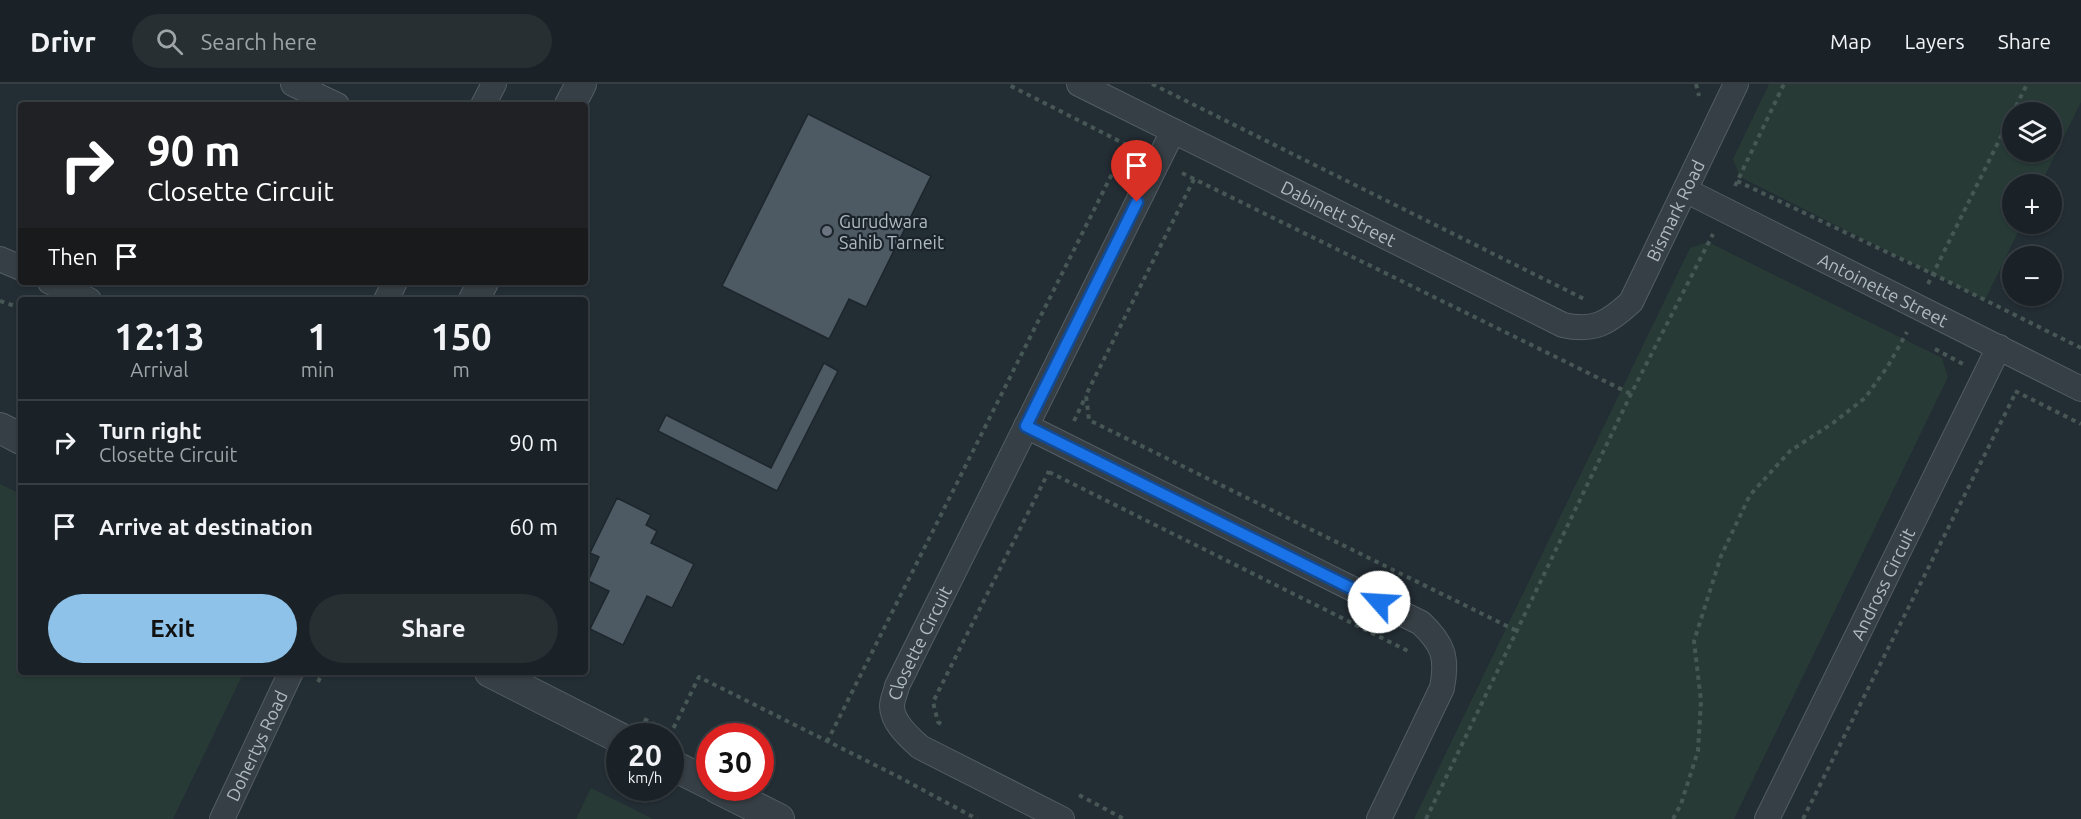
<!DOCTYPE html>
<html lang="en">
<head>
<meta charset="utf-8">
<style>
  :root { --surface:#1a2227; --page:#272f33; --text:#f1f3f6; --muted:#9fa4a7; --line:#383f44; --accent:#8ec2e9 }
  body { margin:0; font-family:Ubuntu,sans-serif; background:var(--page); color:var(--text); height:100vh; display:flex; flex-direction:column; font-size:22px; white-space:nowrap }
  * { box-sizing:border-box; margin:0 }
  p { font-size:20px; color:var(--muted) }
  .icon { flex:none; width:33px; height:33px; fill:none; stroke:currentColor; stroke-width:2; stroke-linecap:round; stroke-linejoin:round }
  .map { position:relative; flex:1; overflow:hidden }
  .side { position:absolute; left:18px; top:213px; width:570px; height:378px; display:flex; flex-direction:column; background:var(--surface); border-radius:6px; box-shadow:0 2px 4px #0004,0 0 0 2px var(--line) }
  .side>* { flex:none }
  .banner { position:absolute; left:18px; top:18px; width:570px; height:183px; border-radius:6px; box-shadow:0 2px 4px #0004,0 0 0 2px var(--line); background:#202124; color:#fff; overflow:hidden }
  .tools { position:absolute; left:2002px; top:18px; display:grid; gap:12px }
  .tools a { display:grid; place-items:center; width:60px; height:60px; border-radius:50%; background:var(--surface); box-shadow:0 2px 4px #0004,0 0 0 2px var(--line); font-size:30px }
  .speed { position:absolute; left:606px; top:639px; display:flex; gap:12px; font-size:30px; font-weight:700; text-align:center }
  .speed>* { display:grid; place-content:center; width:78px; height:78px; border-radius:50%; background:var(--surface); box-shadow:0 2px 4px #0004,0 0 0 2px var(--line); line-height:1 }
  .speed small { font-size:15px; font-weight:400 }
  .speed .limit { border:9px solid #d22; background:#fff; color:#111 }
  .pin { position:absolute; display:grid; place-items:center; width:51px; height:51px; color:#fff; margin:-62px -26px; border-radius:50% 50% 50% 0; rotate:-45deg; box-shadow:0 0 6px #0007 }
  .pin .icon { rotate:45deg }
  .me { position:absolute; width:66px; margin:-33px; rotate:296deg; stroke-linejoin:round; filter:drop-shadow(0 0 4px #0008) }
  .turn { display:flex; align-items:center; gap:21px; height:126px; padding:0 30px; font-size:27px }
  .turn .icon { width:78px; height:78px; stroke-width:2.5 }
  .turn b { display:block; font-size:42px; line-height:51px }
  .then { display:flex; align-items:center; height:57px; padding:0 30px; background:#0003; gap:12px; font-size:22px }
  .eta { display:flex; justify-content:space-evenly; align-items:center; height:102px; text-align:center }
  .eta b { font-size:36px; font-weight:600; line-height:42px }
  .button { display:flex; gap:12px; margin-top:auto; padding:12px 30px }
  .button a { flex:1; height:69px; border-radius:36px; background:var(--accent); color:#111; font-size:24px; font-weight:600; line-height:69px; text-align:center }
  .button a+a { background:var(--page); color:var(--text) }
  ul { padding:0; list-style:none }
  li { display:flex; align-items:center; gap:18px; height:84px; padding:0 30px; border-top:2px solid var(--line) }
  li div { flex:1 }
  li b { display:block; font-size:22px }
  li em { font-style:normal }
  header { display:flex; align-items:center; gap:36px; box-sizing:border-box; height:84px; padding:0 30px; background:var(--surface); border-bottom:2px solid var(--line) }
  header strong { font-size:28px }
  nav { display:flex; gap:33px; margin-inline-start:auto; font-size:21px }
  .search { width:420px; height:54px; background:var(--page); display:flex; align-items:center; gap:15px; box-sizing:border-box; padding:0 21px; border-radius:33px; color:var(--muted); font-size:22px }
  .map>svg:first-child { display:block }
</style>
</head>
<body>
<header>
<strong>Drivr</strong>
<div class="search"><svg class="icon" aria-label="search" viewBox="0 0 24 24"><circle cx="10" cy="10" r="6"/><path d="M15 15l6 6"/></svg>Search here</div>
<nav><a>Map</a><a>Layers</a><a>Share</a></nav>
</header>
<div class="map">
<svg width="2081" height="735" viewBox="0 0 2081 735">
  <rect width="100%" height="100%" fill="#232d34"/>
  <!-- green -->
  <g fill="#273a36" fill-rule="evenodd">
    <path d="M 1769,0 L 2081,0 L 2081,18 L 2041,100 L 2013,100 L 2013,140 L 2022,140 L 1985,216 L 1740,93 L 1733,75 ZM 2013,28 L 2052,28 L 2052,68 L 2013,68 Z"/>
    <path d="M 1708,158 L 1942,274 L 1948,293 L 1734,735 L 1414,735 L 1690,164 Z"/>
    <path d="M 0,400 L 21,410 L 21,588 L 239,588 L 241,594 L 173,735 L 0,735 Z"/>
    <path d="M 591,704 L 653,735 L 576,735 Z"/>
  </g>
  <!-- building -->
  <g fill="#4e5a63" stroke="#1d262c" stroke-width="1.5">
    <path d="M 808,30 L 931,92 L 866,223 L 849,215 L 829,255 L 722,202 Z"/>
    <path d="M 824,279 L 838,287 L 777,407 L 658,347 L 666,331 L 771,384 Z"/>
    <path d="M 617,414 L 651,431 L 646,441 L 657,447 L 651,459 L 694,480 L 672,524 L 647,512 L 623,561 L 590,545 L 609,507 L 588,497 L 599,473 L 590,469 Z"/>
  </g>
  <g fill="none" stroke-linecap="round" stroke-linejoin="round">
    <defs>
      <g id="minor">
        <path d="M 293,0 L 337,21"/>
        <path id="s1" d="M 1079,0 L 1563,241 C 1594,248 1608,239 1631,218 L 1736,0"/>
        <path d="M 483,21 L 494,0"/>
        <path id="s2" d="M 1685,106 L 2081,305"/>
        <path d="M 0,175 L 21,184"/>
        <path d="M 50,198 L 89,216"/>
        <path d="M 386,216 L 395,198"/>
        <path d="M 1026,342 L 1421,539 C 1443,560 1448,573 1442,604 L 1379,735"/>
        <path id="s3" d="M 222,735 L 291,588"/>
        <path id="s4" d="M 1062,735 L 920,663 C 909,653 892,638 892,622 C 892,615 896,608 897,602 L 1173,47"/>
        <path id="s5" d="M 1767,735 L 1999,263"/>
      </g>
      <g id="tertiary">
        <path d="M 570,21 L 581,0"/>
        <path d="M 474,216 L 483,198"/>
        <path d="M 0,344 L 21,355"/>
        <path d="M 490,588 L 620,654"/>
        <path d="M 670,680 L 710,700"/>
        <path d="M 717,704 L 779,735"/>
      </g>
    </defs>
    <!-- minor casing -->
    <use href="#minor" stroke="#535d63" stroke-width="26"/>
    <!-- tertiary casing -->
    <use href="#tertiary" stroke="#535d63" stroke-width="32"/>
    <!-- path -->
    <g stroke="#465755" stroke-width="4" stroke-dasharray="4.5 4.5" stroke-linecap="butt">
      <path d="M 1152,0 L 1584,215"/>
      <path d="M 1696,0 L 1699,12"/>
      <path d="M 1182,89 L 1631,310"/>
      <path d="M 1194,95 L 1086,311 L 1089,336 L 1517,547"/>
      <path d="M 1737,97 L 1933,190 L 2081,264"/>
      <path d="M 1735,102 L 1784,0"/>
      <path d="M 1928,200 L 2027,0"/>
      <path d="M 0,217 L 21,224"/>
      <path d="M 1935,265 L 1963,280"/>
      <path d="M 2015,307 L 2081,340"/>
      <path d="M 1074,337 L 1086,312"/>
      <path d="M 1049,388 L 1408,567"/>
      <path d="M 318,598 L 323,588"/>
      <path d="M 644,635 L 671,649 L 699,593 L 895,691 L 977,735"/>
      <path d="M 941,640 L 938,638 L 933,618 L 1049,387"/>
      <path d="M 827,658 L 1119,76 L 1125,60 L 1007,0"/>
      <path d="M 1079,711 L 1124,735"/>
      <path d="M 1426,735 L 1631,310 L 1713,150"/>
      <path d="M 1673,735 L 1681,720 L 1698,667 L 1701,617 L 1694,557 L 1721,472 L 1750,411 L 1790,367 L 1833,339 L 1865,314 L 1888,282 L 1907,248"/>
      <path d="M 1803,735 L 2016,308"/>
    </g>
    <!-- minor -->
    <use href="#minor" stroke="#363f45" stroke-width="24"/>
    <!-- tertiary -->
    <use href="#tertiary" stroke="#363f45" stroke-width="30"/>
  </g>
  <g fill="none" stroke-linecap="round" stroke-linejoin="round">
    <defs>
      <path id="route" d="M 1137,118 L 1026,342 L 1379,518"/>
    </defs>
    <!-- route casing -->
    <use href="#route" stroke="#114b97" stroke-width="15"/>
    <!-- route -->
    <use href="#route" stroke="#1a73e8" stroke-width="10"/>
  </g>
  <!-- markers -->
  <circle fill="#6b7280" stroke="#1b242a" stroke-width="2" cx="827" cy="147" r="6"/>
  <g text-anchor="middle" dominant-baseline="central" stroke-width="4.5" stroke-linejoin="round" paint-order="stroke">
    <!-- street labels -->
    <g font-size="18" fill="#b0bac2" stroke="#1b242a">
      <text stroke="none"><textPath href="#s1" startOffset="718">Bismark Road</textPath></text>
      <text stroke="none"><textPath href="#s1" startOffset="290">Dabinett Street</textPath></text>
      <text stroke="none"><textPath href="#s2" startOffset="222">Antoinette Street</textPath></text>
      <text stroke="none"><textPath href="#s5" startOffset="262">Andross Circuit</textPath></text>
      <text stroke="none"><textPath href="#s4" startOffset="279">Closette Circuit</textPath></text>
      <text stroke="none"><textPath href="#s3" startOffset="81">Dohertys Road</textPath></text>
    </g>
    <!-- poi labels -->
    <g font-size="18" fill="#b0bac2" stroke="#1b242a" text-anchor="start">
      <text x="839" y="137">Gurudwara<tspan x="839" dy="21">Sahib Tarneit</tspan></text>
    </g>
  </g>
</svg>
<div class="tools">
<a><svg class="icon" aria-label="layers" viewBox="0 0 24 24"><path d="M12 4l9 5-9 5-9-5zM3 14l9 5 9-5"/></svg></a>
<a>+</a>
<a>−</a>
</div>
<div class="speed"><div>20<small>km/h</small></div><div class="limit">30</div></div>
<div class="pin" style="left:1137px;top:118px;background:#d93025"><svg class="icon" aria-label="arrive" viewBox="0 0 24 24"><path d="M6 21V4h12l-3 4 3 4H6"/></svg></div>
<svg class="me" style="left:1379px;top:518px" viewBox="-20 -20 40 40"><circle r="19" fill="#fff"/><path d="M0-13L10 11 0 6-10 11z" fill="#1a73e8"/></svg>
<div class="banner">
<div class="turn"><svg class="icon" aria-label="right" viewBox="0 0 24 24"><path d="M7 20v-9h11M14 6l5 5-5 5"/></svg><div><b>90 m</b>Closette Circuit</div></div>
<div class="then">Then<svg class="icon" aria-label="arrive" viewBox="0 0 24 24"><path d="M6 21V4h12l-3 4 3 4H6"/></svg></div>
</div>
<section class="side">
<div class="eta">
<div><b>12:13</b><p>Arrival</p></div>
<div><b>1</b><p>min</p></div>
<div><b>150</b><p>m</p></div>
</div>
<ul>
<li><svg class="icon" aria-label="right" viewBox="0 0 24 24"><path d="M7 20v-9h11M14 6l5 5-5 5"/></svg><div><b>Turn right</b><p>Closette Circuit</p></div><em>90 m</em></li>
<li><svg class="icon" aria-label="arrive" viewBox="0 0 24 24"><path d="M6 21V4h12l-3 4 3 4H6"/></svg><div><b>Arrive at destination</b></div><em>60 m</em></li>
</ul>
<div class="button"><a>Exit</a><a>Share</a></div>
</section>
</div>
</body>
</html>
